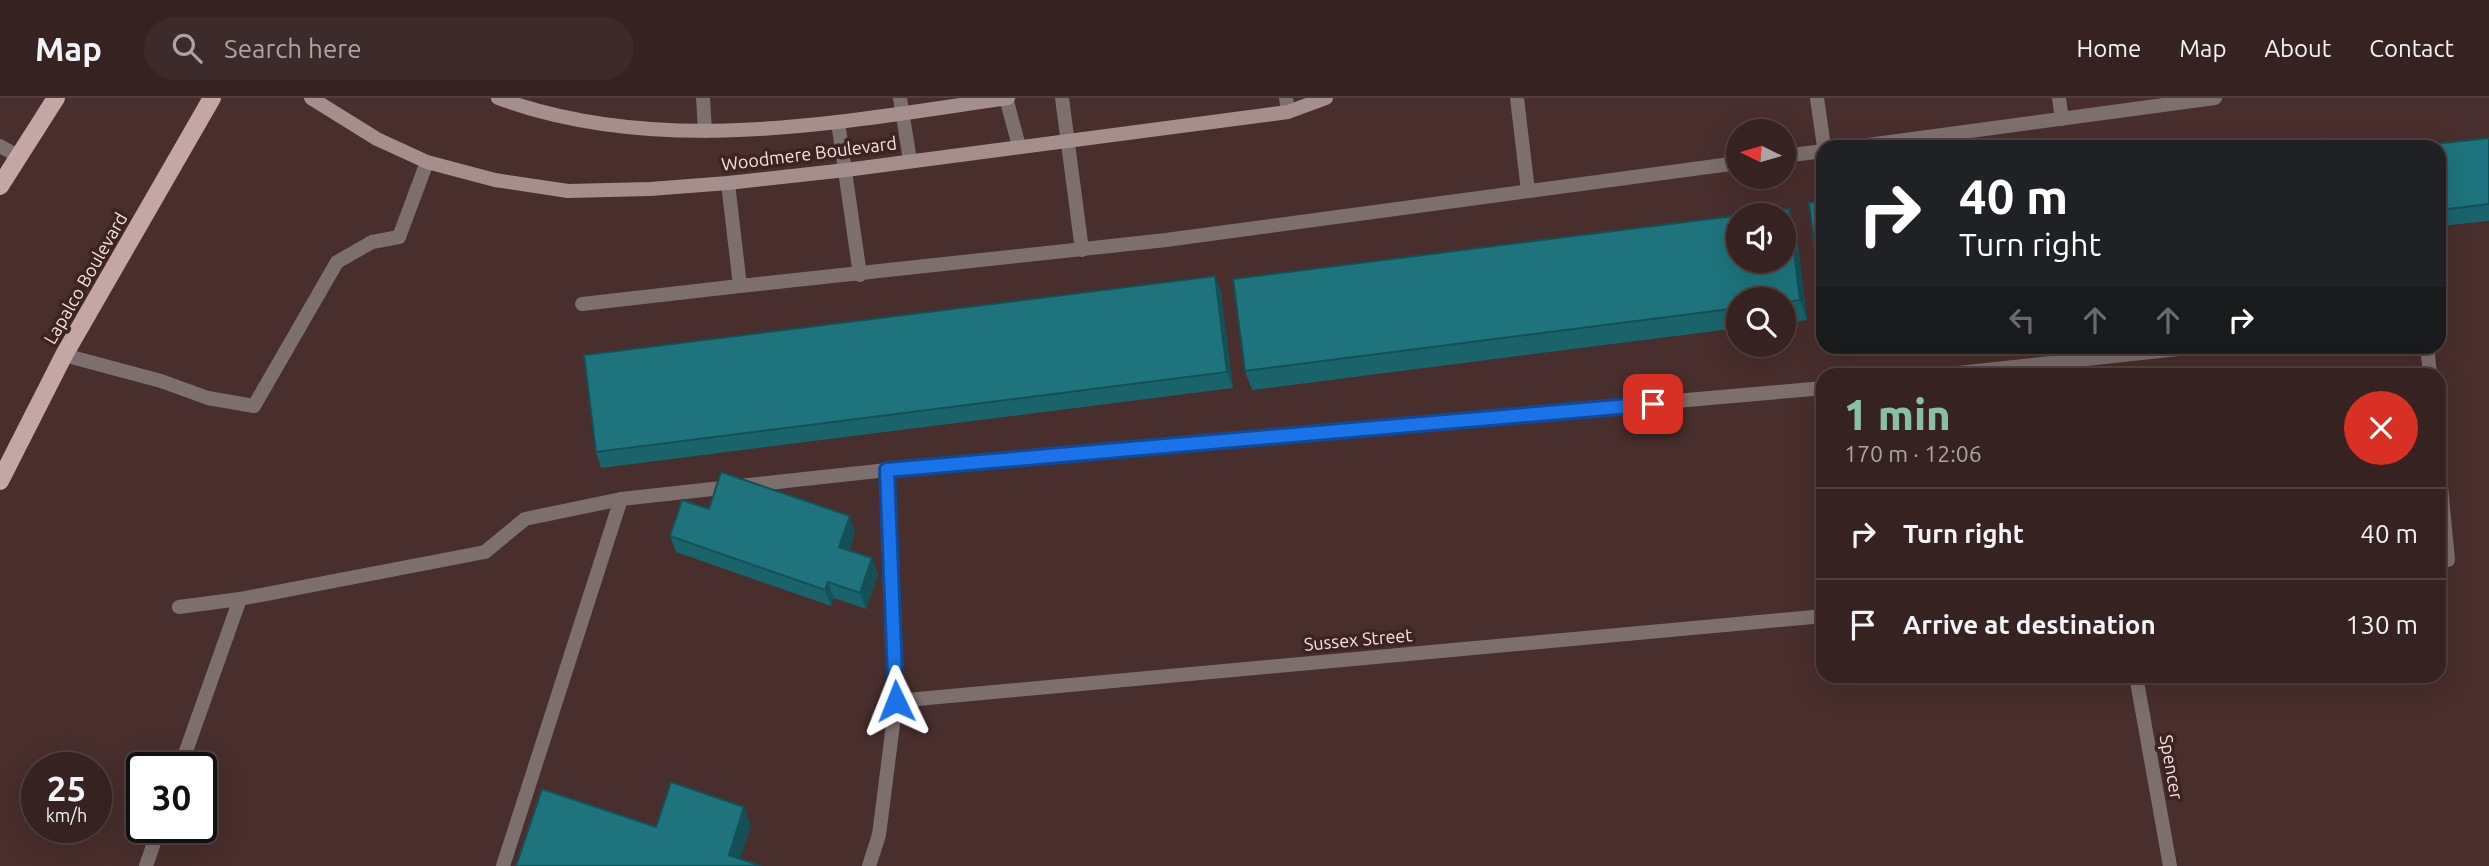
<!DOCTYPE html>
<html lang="en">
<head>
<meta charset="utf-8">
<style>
  :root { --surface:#362221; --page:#3d2a2a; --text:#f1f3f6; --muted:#aaa4a5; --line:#503f3f; --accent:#8abfa5 }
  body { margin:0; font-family:Ubuntu,sans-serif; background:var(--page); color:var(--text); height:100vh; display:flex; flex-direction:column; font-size:26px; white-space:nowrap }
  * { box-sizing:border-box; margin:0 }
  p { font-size:23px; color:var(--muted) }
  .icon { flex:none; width:38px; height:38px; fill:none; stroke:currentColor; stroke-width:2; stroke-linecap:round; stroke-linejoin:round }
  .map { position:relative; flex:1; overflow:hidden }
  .side { position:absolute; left:1816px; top:270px; width:630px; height:315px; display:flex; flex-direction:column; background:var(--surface); border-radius:21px; box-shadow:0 7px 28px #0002,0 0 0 2px var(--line) }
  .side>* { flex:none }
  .banner { position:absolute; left:1816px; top:42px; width:630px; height:214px; border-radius:21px; box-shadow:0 7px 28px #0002,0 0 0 2px var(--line); background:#202124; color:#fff; overflow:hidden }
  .needle { width:46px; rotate:275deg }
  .controls { position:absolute; left:1726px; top:21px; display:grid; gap:14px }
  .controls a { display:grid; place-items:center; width:70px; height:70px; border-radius:50%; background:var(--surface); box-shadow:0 7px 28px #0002,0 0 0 2px var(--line); font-size:35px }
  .speed { position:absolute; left:21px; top:654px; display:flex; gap:14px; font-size:35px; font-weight:700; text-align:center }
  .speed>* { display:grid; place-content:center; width:91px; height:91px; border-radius:50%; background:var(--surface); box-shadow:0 7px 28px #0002,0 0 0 2px var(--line); line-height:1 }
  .speed small { font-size:18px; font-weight:400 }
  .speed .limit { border:4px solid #111; border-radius:10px; background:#fff; color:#111 }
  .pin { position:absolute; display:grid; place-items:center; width:60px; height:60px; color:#fff; margin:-30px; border-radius:14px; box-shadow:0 4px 10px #0006 }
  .me { position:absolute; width:77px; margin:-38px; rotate:358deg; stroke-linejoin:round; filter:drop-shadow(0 0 5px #0008) }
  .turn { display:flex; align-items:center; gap:24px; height:147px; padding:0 28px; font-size:32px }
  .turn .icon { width:91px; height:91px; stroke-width:2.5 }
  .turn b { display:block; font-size:49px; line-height:60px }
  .lanes { display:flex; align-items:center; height:66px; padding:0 28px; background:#0003; justify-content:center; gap:35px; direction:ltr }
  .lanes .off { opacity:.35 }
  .round { display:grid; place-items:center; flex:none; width:74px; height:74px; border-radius:37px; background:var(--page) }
  .overview { display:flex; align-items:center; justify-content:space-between; height:119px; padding:0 28px }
  h1 { font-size:42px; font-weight:800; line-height:52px; color:var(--accent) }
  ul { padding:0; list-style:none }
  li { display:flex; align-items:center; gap:21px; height:91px; padding:0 28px; border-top:2px solid var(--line) }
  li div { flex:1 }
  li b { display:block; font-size:26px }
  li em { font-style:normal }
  header { display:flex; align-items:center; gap:42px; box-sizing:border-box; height:98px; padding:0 35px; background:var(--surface); border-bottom:2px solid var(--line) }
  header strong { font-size:33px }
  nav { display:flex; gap:38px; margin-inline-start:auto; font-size:24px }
  .search { width:490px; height:63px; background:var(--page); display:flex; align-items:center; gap:18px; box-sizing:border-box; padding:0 24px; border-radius:38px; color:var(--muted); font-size:26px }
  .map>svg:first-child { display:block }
</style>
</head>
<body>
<header>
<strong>Map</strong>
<div class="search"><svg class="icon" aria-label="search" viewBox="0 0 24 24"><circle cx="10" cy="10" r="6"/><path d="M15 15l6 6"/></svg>Search here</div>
<nav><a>Home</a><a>Map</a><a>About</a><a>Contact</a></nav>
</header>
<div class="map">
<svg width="2489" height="768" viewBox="0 0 2489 768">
  <rect width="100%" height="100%" fill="#482e2c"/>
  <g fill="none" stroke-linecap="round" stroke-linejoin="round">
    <!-- lane -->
    <g stroke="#7d6f6e" stroke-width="14">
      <path d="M 703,0 L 705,33"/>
      <path d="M 900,0 L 910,62"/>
      <path d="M 1006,0 L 1019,48"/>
      <path d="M 1062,0 L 1082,152"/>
      <path d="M 1517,0 L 1528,93"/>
      <path d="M 1817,0 L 1824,49"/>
      <path d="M 2059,0 L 2062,21"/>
      <path d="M 838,24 L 860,177"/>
      <path d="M 0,48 L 18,58"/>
      <path d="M 1853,49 L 2215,0"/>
      <path d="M 1783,58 L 1824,53"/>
      <path d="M 728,85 L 740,188 L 1166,142 L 1738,65"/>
      <path d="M 582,206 L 740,188"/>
      <path d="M 64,257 L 161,283 L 208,300 L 254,308 L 337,164 L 372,144 L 399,139 L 427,64"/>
      <path d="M 1949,276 L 2206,248"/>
      <path d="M 179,509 L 240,501 L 485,454 L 525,421 L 621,401 L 887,372 L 1824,290"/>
      <path d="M 180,670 L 240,501"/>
      <path d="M 146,768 L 159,730"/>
      <path d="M 503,768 L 621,401"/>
    </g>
    <!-- street -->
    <g stroke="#7d6f6e" stroke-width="14">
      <path d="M 1286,0 L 1288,14"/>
      <path d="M 2427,248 L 2430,276"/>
      <path d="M 2440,378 L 2448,462 L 2440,463"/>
      <path d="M 2136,578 L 2170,768"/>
      <path d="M 896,603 L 1824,518"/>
      <path d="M 869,768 L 879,737 L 896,603 L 887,372"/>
    </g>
    <!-- secondary -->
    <g stroke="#a58f8d" stroke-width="14">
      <path d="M 311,0 L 377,41 L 427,64 L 495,82 L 568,93 L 650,91 L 728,85 L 846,72 L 1288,14 L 1326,0"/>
      <path d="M 498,0 C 662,60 840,24 1008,0"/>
    </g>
    <!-- primary -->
    <g stroke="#c4a7a5" stroke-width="18">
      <path d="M 0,88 L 56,0"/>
      <path d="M 0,383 L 64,257 L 212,0"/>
    </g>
  </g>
  <!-- wall -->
  <g fill="#1a636b">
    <path d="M 2489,40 L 2489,123 L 2440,128 L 2440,49 Z"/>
    <path d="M 1824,103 L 1824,203 L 1820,192 Z"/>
    <path d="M 1796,130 L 1807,222 L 1783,225 L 1783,201 L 1738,201 L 1738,230 L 1252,292 L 1245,273 Z"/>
    <path d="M 1215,178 L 1221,194 L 1233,290 L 601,370 L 596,354 Z"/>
    <path d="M 709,411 L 855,434 L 849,453 L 872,460 L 878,477 L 866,511 L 834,500 L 831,508 L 676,454 L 670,438 Z"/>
  </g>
  <!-- shaded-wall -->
  <g fill="#155057">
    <path d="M 1789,111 L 1796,130 L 1807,222 L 1800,202 Z"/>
    <path d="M 1215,178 L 1221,194 L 1233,290 L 1227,274 Z"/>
    <path d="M 850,418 L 855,434 L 845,465 L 839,449 Z"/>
    <path d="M 872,460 L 878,477 L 866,511 L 860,495 Z"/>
    <path d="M 828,484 L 834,500 L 831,508 L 825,492 Z"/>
    <path d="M 744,709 L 751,728 L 738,768 L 729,757 Z"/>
  </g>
  <!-- building -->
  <g fill="#1e737c" stroke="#155057" stroke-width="2" fill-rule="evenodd">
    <path d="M 2327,40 L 2328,49 L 2256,49 Z"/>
    <path d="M 2489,40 L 2489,106 L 2440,112 L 2440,49 L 2408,49 Z"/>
    <path d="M 1824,103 L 1824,192 L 1820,192 L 1809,105 Z"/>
    <path d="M 1789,111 L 1800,202 L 1783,205 L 1783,201 L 1738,201 L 1738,210 L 1245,273 L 1233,181 ZM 1738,117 L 1783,117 L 1783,163 L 1738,163 Z"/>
    <path d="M 1215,178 L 1227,274 L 596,354 L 584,257 Z"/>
    <path d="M 721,374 L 850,418 L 839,449 L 872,460 L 860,495 L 828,484 L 825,492 L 670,438 L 682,402 L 709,411 Z"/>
    <path d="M 671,684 L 744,709 L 729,757 L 761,768 L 516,768 L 542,691 L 656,729 Z"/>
  </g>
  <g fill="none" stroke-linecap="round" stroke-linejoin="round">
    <defs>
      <path id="route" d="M 896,603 L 887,372 L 1653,306"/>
    </defs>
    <!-- route casing -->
    <use href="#route" stroke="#114b97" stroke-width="18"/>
    <!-- route -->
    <use href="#route" stroke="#1a73e8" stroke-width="12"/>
  </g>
  <g text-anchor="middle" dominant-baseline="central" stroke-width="7" stroke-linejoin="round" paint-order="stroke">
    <!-- street labels -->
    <g font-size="18" fill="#f5e3e1" stroke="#3d2422">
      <text transform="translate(809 55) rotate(-7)">Woodmere Boulevard</text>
      <text transform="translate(85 180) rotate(-60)">Lapalco Boulevard</text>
      <text transform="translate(1358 541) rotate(-5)">Sussex Street</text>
      <text transform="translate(2172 669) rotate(80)">Spencer</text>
    </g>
  </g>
</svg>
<div class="controls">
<a><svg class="needle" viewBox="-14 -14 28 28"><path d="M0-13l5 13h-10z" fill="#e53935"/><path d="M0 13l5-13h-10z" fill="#aaa4a5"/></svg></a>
<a><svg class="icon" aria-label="sound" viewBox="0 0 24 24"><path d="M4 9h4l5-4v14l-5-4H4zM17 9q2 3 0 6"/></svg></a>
<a><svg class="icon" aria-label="search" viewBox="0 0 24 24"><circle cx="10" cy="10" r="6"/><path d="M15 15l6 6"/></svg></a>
</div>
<div class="speed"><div>25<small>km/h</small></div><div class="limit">30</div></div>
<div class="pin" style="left:1653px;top:306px;background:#d93025"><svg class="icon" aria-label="arrive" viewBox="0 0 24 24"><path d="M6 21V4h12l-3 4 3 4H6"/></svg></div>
<svg class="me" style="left:896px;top:603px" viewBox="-20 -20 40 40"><path d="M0-17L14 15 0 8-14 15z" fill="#1a73e8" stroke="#fff" stroke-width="4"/></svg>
<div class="banner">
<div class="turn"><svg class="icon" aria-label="right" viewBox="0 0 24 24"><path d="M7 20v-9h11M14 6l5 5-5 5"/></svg><div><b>40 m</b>Turn right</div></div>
<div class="lanes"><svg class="icon off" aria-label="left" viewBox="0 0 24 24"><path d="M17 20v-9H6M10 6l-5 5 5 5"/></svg><svg class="icon off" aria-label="ahead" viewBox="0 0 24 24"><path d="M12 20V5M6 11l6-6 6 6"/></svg><svg class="icon off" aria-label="ahead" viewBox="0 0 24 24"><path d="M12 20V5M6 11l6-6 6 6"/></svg><svg class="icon" aria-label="right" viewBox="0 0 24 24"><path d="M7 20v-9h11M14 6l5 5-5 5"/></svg></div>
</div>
<section class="side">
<div class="overview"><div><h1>1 min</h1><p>170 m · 12:06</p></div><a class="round" style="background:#d93025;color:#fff"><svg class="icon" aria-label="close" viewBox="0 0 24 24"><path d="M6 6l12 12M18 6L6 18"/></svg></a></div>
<ul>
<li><svg class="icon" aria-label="right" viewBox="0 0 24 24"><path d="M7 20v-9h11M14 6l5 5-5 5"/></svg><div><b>Turn right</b></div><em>40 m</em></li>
<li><svg class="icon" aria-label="arrive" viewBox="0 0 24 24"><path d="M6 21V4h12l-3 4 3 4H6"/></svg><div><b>Arrive at destination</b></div><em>130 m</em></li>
</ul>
</section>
</div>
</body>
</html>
